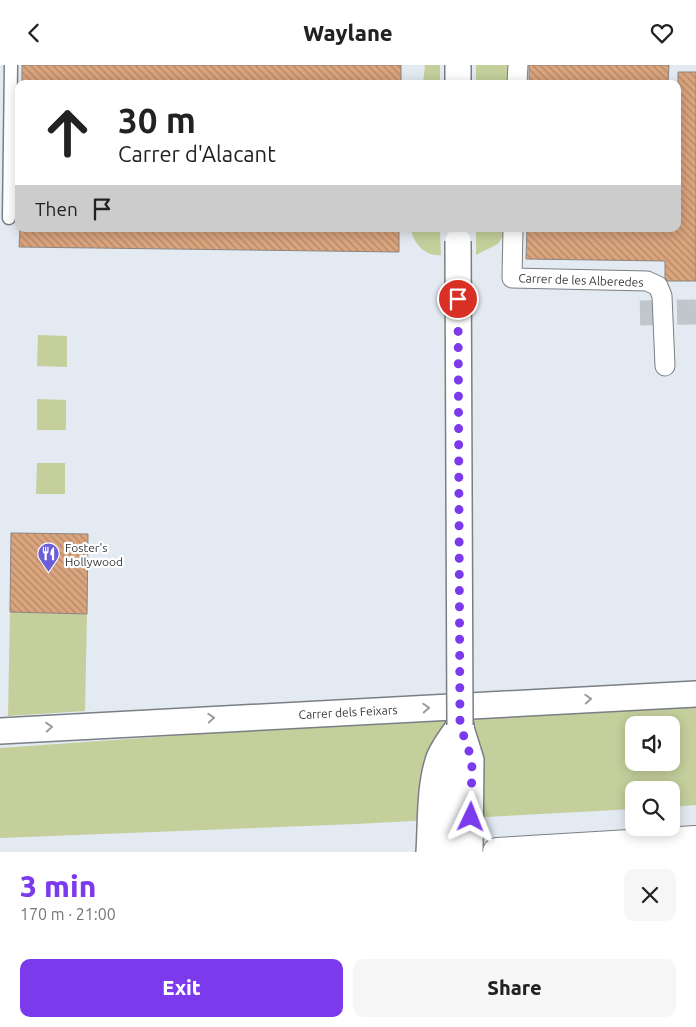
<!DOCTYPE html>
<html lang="en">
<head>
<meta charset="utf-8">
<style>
  :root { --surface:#fff; --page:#f6f6f6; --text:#222; --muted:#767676; --accent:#7c3aed }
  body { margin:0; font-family:Ubuntu,sans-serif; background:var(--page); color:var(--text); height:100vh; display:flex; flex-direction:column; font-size:19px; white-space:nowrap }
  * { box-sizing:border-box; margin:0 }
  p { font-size:16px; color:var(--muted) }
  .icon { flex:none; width:28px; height:28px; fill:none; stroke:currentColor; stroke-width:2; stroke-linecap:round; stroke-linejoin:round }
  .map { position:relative; height:787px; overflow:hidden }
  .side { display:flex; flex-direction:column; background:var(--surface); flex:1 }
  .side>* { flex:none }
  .banner { position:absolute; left:15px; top:15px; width:666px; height:152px; border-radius:10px; box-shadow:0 2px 12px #0003; background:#fff; color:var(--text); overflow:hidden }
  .buttons { position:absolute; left:625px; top:651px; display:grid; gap:10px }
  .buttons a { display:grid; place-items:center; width:55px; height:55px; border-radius:10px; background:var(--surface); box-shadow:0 2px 12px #0003; font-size:25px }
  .pin { position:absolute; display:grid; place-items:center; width:42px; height:42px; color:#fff; margin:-21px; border:2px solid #fff; border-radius:50%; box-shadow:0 1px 5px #0007 }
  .me { position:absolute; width:55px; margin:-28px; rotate:2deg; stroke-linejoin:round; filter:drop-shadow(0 0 4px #0008) }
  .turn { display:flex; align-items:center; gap:18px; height:105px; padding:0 20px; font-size:22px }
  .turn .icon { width:65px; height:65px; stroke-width:2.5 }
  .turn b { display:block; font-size:35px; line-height:42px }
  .then { display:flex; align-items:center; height:48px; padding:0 20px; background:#0003; gap:10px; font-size:19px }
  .round { display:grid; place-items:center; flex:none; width:52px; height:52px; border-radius:10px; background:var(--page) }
  .overview { display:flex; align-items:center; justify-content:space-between; height:85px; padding:0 20px }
  h1 { font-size:30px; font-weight:800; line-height:38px; color:var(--accent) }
  .cta { display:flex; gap:10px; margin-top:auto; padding:10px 20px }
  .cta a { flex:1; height:58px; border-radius:10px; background:var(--accent); color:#fff; font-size:20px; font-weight:800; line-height:58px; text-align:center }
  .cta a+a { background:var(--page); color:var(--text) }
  header { display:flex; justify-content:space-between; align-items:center; height:65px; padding:0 20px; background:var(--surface); font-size:22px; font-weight:800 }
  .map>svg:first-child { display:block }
</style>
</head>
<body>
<header><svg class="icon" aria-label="back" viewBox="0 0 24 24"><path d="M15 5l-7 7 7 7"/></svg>Waylane<svg class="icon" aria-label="heart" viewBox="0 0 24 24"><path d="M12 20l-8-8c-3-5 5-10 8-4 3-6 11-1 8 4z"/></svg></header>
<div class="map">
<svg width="696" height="787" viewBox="0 0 696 787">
  <defs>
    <pattern id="building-back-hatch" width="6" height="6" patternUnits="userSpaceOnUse" patternTransform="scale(1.25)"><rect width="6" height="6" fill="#daa47d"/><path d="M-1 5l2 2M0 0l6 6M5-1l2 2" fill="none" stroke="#b28667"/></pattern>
  </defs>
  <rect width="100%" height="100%" fill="#e3eaf1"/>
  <!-- green -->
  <g fill="#c4cf9c" fill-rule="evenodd">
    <path d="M 425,0 L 440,0 L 440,19 L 423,19 Z"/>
    <rect x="476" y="0" width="33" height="19"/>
    <path d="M 411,164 L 440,164 L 441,190 C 425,192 413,178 411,164 Z"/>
    <path d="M 476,164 L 506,164 L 506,166 L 498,179 L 476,190 Z"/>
    <path d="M 38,270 L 67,271 L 67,302 L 37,301 Z"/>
    <path d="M 37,334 L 66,335 L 66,365 L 37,365 Z"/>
    <path d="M 37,398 L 65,398 L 65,429 L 36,429 Z"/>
    <path d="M 10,547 L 87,549 L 85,646 L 8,651 Z"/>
    <path d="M 696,641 L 696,740 L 671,742 L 671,725 L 634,725 L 634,744 L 356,759 L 0,773 L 0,683 L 339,659 ZM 634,660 L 671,660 L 671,698 L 634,698 Z"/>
  </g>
  <!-- building -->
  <g fill="url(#building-back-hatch)" stroke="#8c847f">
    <rect x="22" y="0" width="379" height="19"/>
    <path d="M 529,0 L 669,0 L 668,19 L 529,19 Z"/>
    <path d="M 678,7 L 696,7 L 696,216 L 668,216 L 665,213 L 665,196 L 526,194 L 527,164 L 678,164 Z"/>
    <path d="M 20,164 L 399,164 L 399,187 L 19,182 Z"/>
    <path d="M 11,468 L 88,469 L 87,549 L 10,547 Z"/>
  </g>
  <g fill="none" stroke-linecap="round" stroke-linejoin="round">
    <!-- minor-tunnel -->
    <path stroke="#c0c6cc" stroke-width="25" stroke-dasharray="25 12" stroke-linecap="butt" d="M 640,248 L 696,247"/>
    <defs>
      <path id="service" d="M 9,153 L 11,0"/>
      <g id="pedestrian">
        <path d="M 517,19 L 518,0"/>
        <path d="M 513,164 L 512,213 L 647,216 L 658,221 L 662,231 L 665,301"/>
      </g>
      <g id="minor">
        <path d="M 458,0 L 458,19"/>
        <path d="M 460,660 L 471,695 L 470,787"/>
        <path d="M 0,666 L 696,629"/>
        <path d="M 429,787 C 431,757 429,722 439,693 C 444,681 452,671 460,660"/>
      </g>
      <g id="motorway">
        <path d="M 453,787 L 456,686 L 460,660"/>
        <path d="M 497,787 L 696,775"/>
      </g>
    </defs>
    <!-- service casing -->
    <use href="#service" stroke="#797f85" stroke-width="15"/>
    <!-- pedestrian casing -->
    <use href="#pedestrian" stroke="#797f85" stroke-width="21"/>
    <!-- minor casing -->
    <use href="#minor" stroke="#797f85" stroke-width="28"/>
    <!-- motorway casing -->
    <use href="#motorway" stroke="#797f85" stroke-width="30"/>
    <!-- service -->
    <use href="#service" stroke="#fff" stroke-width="12"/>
    <!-- pedestrian -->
    <use href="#pedestrian" stroke="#fff" stroke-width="19"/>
    <!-- minor -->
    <use href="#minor" stroke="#fff" stroke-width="25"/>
    <!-- motorway -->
    <use href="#motorway" stroke="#fff" stroke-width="28"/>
    <defs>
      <path id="minor-bridge" d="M 458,176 L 460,660"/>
    </defs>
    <!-- minor-bridge casing -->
    <use href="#minor-bridge" stroke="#797f85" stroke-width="28" stroke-linecap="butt"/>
    <!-- minor-bridge -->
    <use href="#minor-bridge" stroke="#fff" stroke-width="25"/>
  </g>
  <!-- one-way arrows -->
  <defs><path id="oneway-chevron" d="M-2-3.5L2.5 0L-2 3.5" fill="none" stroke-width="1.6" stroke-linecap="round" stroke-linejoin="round" transform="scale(1.25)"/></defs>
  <g stroke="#9a9b9c">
    <use href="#oneway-chevron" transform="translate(588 634) rotate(-3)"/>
    <use href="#oneway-chevron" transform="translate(426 643) rotate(-3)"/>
    <use href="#oneway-chevron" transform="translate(211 653) rotate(-3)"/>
    <use href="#oneway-chevron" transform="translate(49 662) rotate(-4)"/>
  </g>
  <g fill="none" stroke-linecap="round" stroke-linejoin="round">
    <!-- route -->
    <path stroke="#7c3aed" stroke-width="9" stroke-dasharray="0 16.2" d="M 458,234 L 460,660 L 472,695 L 471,752"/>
  </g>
  <!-- icons -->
  <defs>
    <symbol id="restaurant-pin" viewBox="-11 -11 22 30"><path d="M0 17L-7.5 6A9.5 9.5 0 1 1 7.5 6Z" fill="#6b5ed8" stroke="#fff"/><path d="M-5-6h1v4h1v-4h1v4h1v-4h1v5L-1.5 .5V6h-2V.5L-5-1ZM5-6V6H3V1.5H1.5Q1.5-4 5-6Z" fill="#fff"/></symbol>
  </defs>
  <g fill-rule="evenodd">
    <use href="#restaurant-pin" x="36" y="476" width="25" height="34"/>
  </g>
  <g text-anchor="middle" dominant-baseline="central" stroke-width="4.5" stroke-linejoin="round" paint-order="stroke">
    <!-- street labels -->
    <g font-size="12" fill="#35373a" stroke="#fff">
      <text transform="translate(581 215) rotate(2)">Carrer de les Alberedes</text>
      <text transform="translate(348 647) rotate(-3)">Carrer dels Feixars</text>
    </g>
    <!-- poi labels -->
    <g font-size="12" fill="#35373a" stroke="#fff" text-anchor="start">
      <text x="65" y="482">Foster's<tspan x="65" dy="14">Hollywood</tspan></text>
    </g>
  </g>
</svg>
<div class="buttons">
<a><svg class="icon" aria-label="sound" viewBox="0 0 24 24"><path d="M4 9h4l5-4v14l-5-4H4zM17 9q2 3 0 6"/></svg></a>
<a><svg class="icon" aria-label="search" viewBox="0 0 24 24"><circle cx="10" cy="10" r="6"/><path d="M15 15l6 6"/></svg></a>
</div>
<div class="pin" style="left:458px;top:234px;background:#d93025"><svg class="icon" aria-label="arrive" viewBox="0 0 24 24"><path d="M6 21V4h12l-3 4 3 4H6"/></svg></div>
<svg class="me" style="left:471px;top:752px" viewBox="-20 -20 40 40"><path d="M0-17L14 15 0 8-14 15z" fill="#7c3aed" stroke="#fff" stroke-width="4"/></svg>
<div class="banner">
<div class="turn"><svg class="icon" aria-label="ahead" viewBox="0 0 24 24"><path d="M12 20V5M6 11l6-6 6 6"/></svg><div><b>30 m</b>Carrer d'Alacant</div></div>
<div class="then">Then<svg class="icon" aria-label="arrive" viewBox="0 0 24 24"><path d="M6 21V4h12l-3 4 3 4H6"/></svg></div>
</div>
</div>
<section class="side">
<div class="overview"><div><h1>3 min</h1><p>170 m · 21:00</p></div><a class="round"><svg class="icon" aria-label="close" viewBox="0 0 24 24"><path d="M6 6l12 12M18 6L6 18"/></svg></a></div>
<div class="cta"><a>Exit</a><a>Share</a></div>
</section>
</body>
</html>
